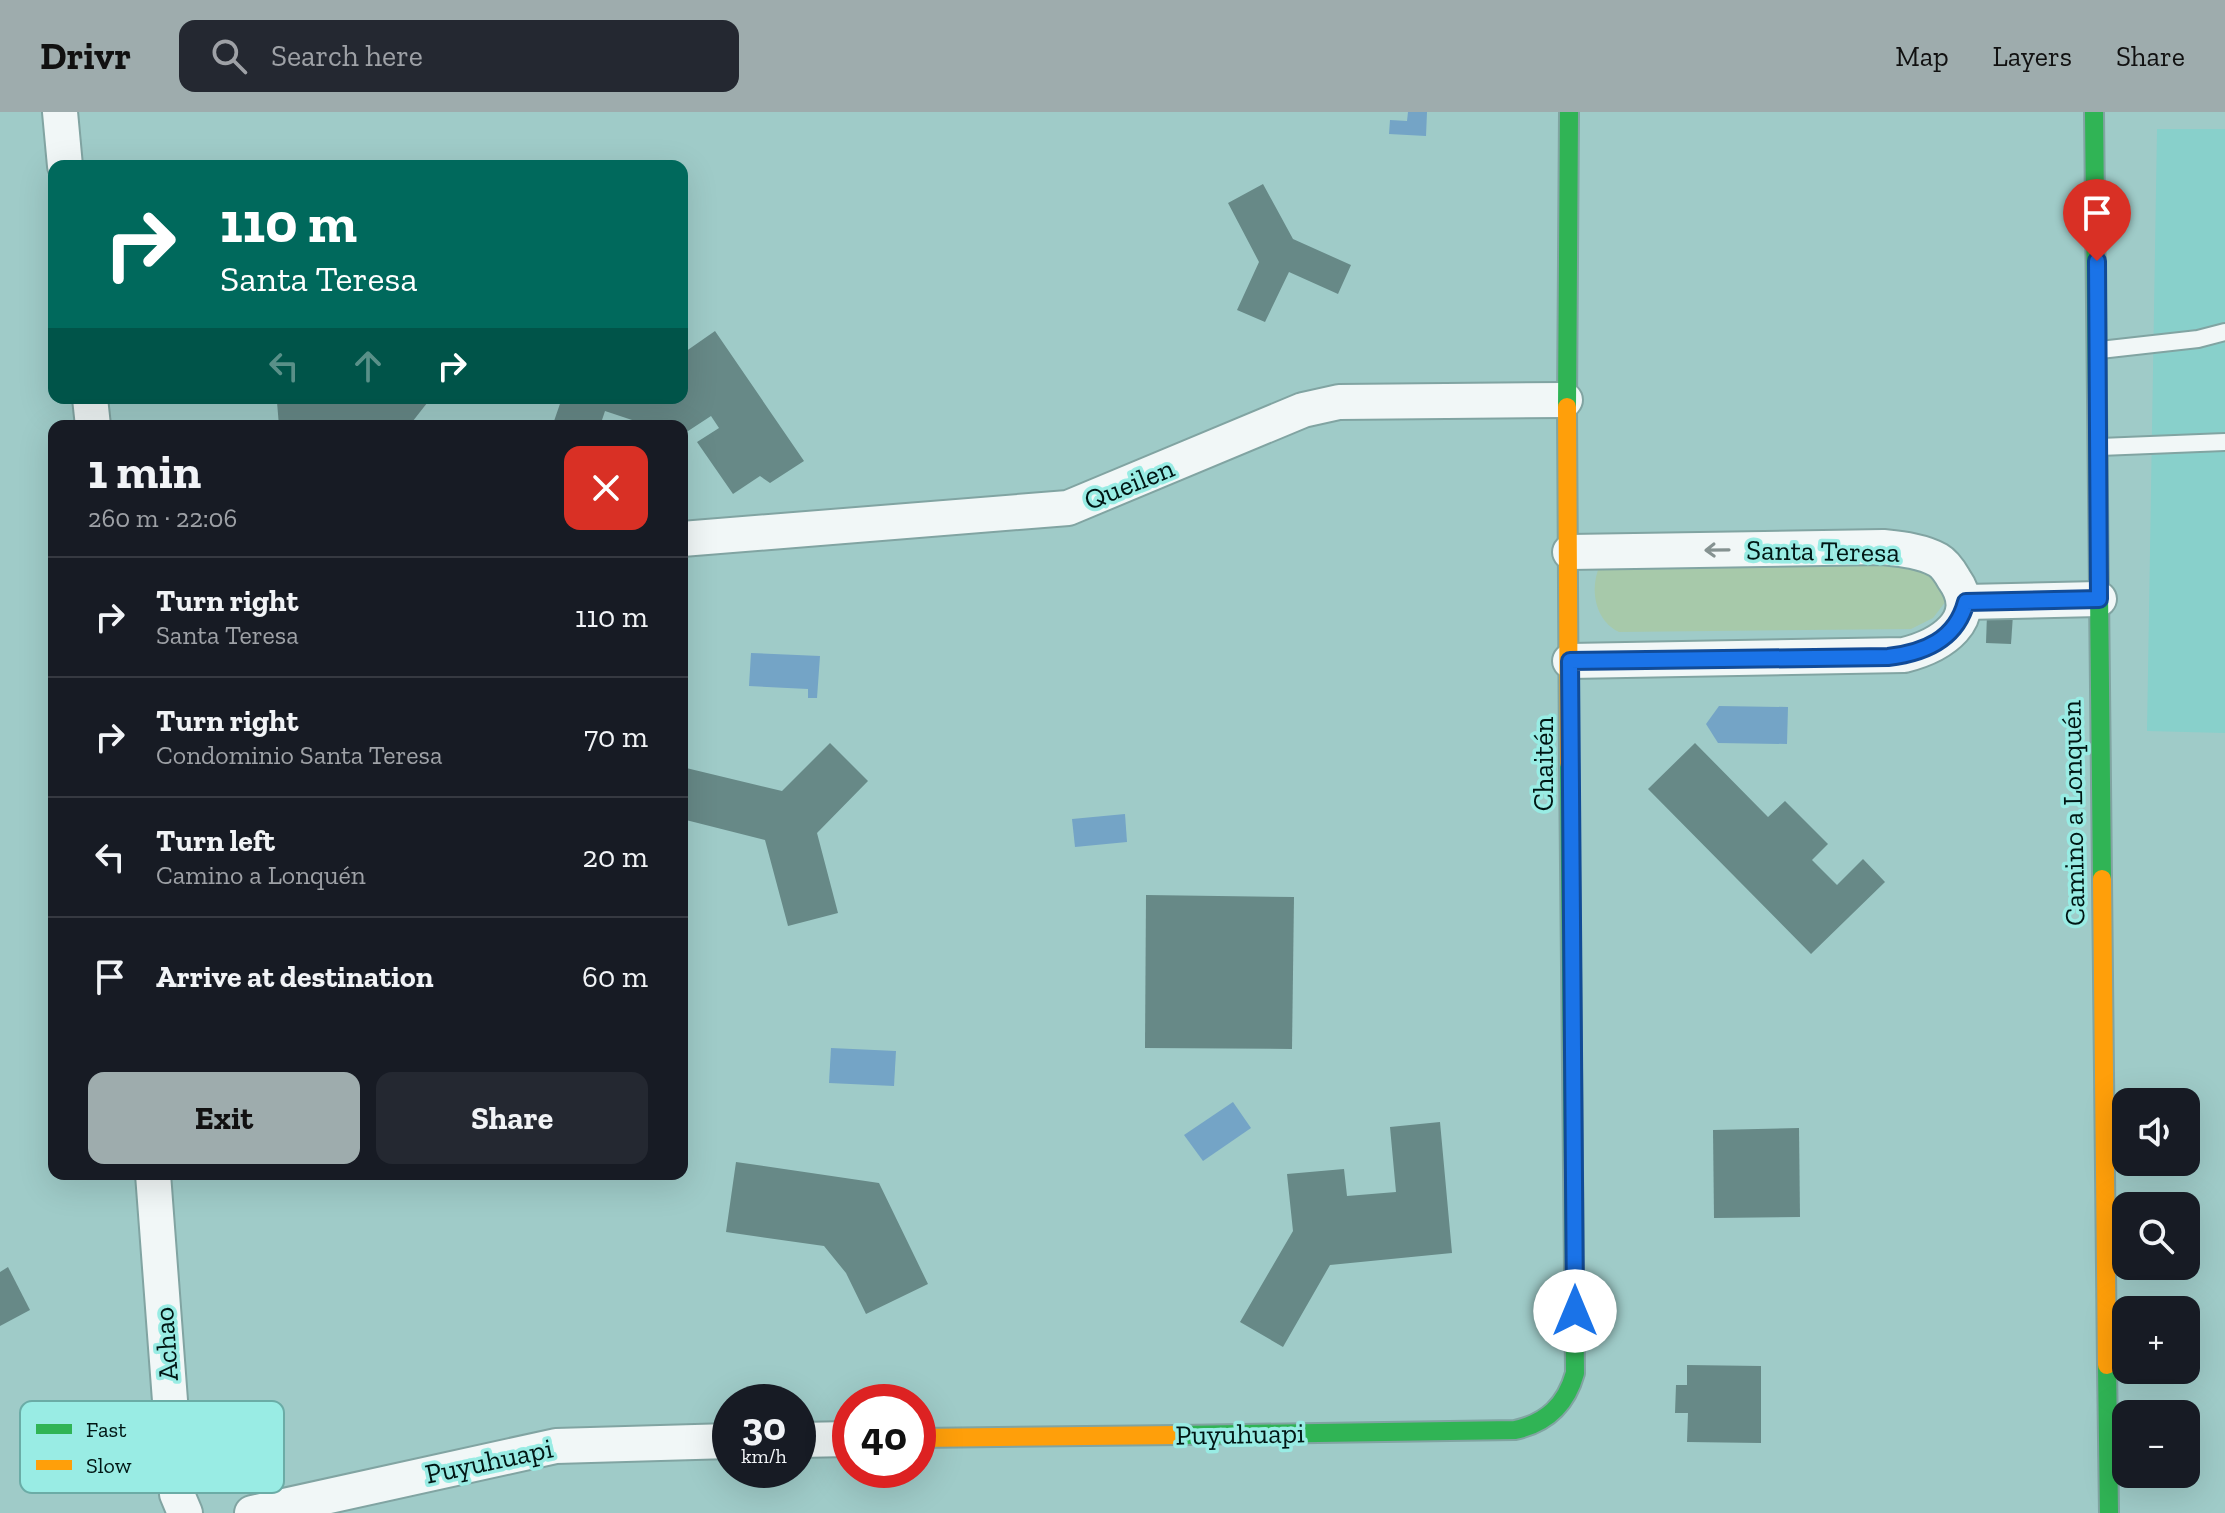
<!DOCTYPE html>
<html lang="en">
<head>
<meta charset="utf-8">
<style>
  :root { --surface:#171b24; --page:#242831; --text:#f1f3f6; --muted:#9ea1a6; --line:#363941; --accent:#9eacad }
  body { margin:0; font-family:"Zilla Slab",serif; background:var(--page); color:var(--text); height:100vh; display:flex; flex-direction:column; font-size:30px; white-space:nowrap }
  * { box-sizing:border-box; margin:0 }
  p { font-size:26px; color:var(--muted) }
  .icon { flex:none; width:44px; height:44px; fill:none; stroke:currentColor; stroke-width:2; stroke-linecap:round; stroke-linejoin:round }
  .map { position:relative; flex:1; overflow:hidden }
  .drawer { position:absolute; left:48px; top:308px; width:640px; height:760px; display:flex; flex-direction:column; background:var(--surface); border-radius:16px; box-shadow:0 8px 32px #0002 }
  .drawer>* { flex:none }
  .banner { position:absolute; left:48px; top:48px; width:640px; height:244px; border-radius:16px; box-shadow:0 8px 32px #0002; background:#00695c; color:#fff; overflow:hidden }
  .buttons { position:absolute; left:2112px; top:976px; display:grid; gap:16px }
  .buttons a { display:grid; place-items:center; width:88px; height:88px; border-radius:16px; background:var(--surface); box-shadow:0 8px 32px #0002; font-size:40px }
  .speed { position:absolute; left:712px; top:1272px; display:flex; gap:16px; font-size:40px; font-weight:700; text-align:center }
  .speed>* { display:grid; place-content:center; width:104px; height:104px; border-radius:50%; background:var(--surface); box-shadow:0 8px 32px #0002; line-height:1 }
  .speed small { font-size:20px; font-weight:400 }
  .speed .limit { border:12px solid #d22; background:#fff; color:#111 }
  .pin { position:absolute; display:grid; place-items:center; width:68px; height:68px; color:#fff; margin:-82px -34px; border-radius:50% 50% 50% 0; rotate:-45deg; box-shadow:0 0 8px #0007 }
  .pin .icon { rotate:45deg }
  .me { position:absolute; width:88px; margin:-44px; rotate:0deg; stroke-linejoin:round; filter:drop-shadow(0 0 6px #0008) }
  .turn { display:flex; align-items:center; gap:28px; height:168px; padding:0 40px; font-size:36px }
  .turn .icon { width:104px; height:104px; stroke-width:2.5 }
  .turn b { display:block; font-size:56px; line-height:68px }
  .lanes { display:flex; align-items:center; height:76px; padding:0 40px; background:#0003; justify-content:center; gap:40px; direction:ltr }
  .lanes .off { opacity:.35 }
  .round { display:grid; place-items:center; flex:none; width:84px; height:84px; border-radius:16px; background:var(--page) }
  .overview { display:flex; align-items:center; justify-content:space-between; height:136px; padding:0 40px }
  h1 { font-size:48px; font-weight:700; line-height:60px }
  .primary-button { display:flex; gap:16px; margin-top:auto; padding:16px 40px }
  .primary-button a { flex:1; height:92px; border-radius:16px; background:var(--accent); color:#111; font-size:32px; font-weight:700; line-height:92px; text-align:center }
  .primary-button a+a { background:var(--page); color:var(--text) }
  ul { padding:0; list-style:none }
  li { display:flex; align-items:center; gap:24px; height:120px; padding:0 40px; border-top:2px solid var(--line) }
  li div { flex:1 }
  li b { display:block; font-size:30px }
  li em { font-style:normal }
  header { display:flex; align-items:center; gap:48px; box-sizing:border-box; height:112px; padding:0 40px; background:var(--accent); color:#111 }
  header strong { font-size:38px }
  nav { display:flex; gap:44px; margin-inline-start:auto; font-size:28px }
  .search { width:560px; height:72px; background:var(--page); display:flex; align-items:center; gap:20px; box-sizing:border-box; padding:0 28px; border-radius:16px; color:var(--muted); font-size:30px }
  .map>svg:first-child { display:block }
</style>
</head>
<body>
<header>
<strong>Drivr</strong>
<div class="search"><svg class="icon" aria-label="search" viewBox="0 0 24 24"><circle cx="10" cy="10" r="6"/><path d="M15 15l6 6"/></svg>Search here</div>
<nav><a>Map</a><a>Layers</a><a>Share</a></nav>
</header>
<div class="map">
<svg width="2225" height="1401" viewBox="0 0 2225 1401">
  <rect width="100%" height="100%" fill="#9fcbc8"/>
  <!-- built -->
  <path fill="#88d0cb" d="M 2157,17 L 2225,17 L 2225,621 L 2147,619 Z"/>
  <!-- green -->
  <path fill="#a7c9aa" d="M 1927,449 L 1946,489 L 1933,506 L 1911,517 L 1619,520 C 1595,509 1589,477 1600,453 Z"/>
  <!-- water -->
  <g fill="#74a4c6">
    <path d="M 1408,0 L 1427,0 L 1426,24 L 1389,22 L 1390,8 L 1407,9 Z"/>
    <path d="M 751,541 L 820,544 L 817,586 L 808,586 L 808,577 L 749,574 Z"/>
    <path d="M 1719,594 L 1788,595 L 1787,632 L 1718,631 L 1706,612 Z"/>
    <path d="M 1125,702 L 1127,730 L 1075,735 L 1072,707 Z"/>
    <path d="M 831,936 L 896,939 L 894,974 L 829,971 Z"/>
    <path d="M 1233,990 L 1251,1016 L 1203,1049 L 1184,1023 Z"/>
  </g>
  <!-- building -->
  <g fill="#678987">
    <path d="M 1263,72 L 1293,127 L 1351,153 L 1338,182 L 1289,160 L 1265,210 L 1237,198 L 1259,150 L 1228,91 Z"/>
    <path d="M 715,219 L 804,349 L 770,371 L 760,364 L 733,382 L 697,330 L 719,316 L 711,304 L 682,323 L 682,314 L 650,314 L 605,299 L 600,314 L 553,312 L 562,286 L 682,286 L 682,242 Z"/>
    <path d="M 337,286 L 431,286 L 409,314 L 279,314 L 277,290 Z"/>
    <path d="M 1987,502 L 2013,503 L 2011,532 L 1986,531 Z"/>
    <path d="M 830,631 L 868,669 L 817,721 L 838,801 L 788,814 L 765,728 L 682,707 L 682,655 L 782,679 Z"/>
    <path d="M 1695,631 L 1768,705 L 1785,689 L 1828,732 L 1812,748 L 1837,773 L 1863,747 L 1885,770 L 1811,842 L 1648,677 Z"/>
    <path d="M 1146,783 L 1294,785 L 1292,937 L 1145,936 Z"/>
    <path d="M 1440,1010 L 1452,1141 L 1330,1153 L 1283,1235 L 1240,1210 L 1293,1119 L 1287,1062 L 1344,1057 L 1347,1084 L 1396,1080 L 1390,1015 Z"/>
    <path d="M 1799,1016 L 1800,1105 L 1714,1106 L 1713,1018 Z"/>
    <path d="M 736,1050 L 879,1071 L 928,1172 L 866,1202 L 846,1161 L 824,1134 L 726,1120 Z"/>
    <path d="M 8,1155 L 30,1198 L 0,1214 L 0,1160 Z"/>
    <path d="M 1687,1253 L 1761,1254 L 1761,1331 L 1687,1330 L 1688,1301 L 1675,1301 L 1676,1273 L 1687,1273 Z"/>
  </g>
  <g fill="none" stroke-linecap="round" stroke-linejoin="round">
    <defs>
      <g id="lane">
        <path d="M 2100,238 L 2198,227 L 2225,220"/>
        <path d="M 2100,335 L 2225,330"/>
      </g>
      <g id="street">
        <path d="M 60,0 L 65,54"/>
        <path d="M 90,286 L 93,314"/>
        <path d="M 682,427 L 1068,396 L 1303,298 L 1339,290 L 1565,288"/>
        <path d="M 1966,490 L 2099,487"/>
        <path d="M 1570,549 L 1904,543 C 1940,534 1983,508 1954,467 C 1950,460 1945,452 1938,448 C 1922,439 1901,437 1883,435 L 1570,440"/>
        <path d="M 153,1062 L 177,1382 L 185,1401"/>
        <path d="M 798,1328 L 850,1327"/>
        <path d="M 252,1401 L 556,1334 L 730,1329"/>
      </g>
      <g id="fast">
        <path d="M 2094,0 L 2102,767"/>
        <path d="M 1567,295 L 1569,0"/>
        <path d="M 2107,1253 L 2109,1401"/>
        <path d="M 1179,1323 L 1515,1318 C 1547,1311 1566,1293 1575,1261 L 1569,651"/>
      </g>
      <g id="slow">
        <path d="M 1567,295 L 1569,651"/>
        <path d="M 2102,767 L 2107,1253"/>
        <path d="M 918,1326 L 1179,1323"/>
      </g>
    </defs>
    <!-- lane casing -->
    <use href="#lane" stroke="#81a4a2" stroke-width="20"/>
    <!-- street casing -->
    <use href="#street" stroke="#81a4a2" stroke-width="38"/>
    <!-- fast casing -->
    <use href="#fast" stroke="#81a4a2" stroke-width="22"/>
    <!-- slow casing -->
    <use href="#slow" stroke="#81a4a2" stroke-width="22"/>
    <!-- lane -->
    <use href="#lane" stroke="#f1f7f7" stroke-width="16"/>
    <!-- street -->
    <use href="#street" stroke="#f1f7f7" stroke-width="34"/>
    <!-- fast -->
    <use href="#fast" stroke="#30b455" stroke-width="18"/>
    <!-- slow -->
    <use href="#slow" stroke="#ff9f0a" stroke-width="18"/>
  </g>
  <!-- one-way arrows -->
  <defs><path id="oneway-shaft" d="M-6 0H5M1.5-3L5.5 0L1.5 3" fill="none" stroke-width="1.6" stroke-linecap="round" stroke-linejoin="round" transform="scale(2)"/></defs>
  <use stroke="#859291" href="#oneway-shaft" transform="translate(1717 438) rotate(179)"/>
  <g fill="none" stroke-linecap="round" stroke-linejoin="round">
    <defs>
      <path id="route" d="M 1575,1199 L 1570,549 L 1888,545 C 1924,541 1956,528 1966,490 L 2099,487 L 2097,149"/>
    </defs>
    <!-- route casing -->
    <use href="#route" stroke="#114b97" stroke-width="20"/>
    <!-- route -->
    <use href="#route" stroke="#1a73e8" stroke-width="14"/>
  </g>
  <g text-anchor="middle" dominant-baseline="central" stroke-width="7" stroke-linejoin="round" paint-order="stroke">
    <!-- street labels -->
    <g font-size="28" fill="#001614" stroke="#99ece4">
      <text transform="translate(1129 372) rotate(-22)">Queilen</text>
      <text transform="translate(1823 439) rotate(1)">Santa Teresa</text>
      <text transform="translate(1543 652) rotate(-90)">Chaitén</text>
      <text transform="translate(2073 701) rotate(-91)">Camino a Lonquén</text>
      <text transform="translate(166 1232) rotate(-94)">Achao</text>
      <text transform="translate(1240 1322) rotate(-1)">Puyuhuapi</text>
      <text transform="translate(489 1349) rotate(-12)">Puyuhuapi</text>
    </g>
  </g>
  <!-- legend -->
  <rect x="20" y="1289" width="264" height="92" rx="12" fill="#99ece4" stroke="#6baca6" stroke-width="2"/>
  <rect x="36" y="1312" width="36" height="10" fill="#30b455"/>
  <rect x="36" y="1348" width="36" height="10" fill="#ff9f0a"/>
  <g font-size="22" fill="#001614">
    <text x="86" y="1325">Fast</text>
    <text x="86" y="1361">Slow</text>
  </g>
</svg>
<div class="buttons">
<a><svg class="icon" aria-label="sound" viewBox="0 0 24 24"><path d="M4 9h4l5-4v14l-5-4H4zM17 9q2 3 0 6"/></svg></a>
<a><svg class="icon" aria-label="search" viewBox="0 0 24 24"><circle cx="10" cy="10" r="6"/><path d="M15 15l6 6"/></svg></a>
<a>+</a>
<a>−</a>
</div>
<div class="speed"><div>30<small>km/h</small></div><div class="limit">40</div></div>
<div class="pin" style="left:2097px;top:149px;background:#d93025"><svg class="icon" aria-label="arrive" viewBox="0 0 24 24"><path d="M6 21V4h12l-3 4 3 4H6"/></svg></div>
<svg class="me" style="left:1575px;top:1199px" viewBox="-20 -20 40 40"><circle r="19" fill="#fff"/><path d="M0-13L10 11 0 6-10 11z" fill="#1a73e8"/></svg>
<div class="banner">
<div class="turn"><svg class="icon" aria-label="right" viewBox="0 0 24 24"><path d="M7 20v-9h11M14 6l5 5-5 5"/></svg><div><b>110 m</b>Santa Teresa</div></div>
<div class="lanes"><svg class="icon off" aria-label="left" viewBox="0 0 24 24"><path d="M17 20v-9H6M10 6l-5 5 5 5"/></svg><svg class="icon off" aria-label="ahead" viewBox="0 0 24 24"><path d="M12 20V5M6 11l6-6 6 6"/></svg><svg class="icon" aria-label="right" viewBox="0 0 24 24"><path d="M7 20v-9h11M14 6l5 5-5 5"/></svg></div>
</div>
<section class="drawer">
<div class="overview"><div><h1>1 min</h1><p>260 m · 22:06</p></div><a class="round" style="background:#d93025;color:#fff"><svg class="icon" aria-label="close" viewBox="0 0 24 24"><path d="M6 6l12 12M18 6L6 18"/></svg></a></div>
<ul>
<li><svg class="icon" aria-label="right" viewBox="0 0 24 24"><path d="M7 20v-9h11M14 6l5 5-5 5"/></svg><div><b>Turn right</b><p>Santa Teresa</p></div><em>110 m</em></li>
<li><svg class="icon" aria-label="right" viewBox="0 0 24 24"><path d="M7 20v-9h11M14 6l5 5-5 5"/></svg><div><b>Turn right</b><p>Condominio Santa Teresa</p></div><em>70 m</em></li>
<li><svg class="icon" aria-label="left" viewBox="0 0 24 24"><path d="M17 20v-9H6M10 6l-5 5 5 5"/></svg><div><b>Turn left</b><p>Camino a Lonquén</p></div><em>20 m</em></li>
<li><svg class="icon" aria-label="arrive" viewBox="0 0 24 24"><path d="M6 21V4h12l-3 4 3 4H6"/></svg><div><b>Arrive at destination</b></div><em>60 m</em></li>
</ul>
<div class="primary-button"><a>Exit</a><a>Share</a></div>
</section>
</div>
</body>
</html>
